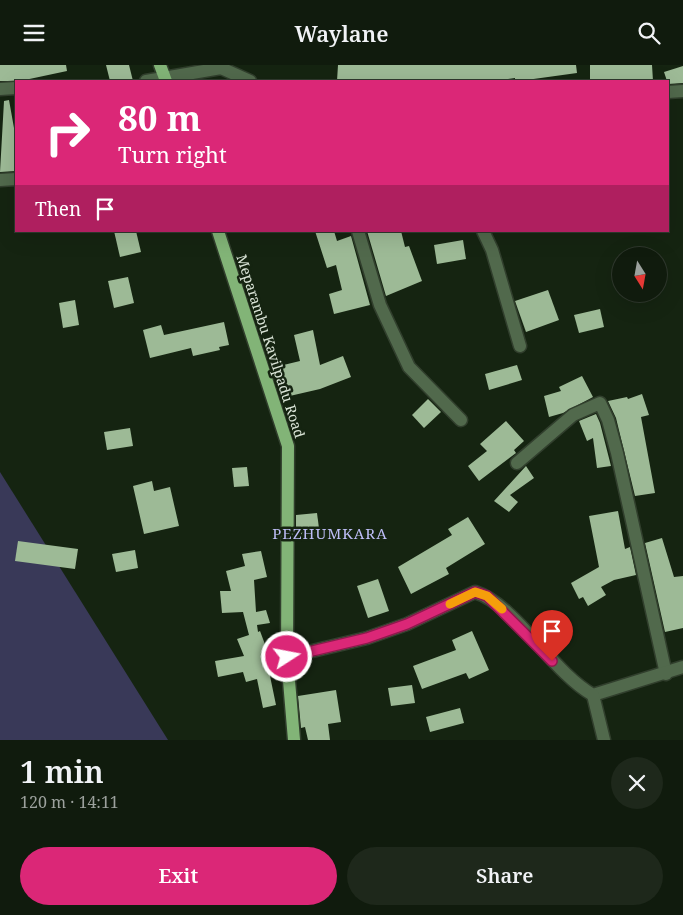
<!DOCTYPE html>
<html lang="en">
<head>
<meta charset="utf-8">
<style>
  :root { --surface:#101b0d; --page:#1e281b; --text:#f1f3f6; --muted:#9ca19d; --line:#30392e; --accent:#db2777 }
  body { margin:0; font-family:"Noto Serif",serif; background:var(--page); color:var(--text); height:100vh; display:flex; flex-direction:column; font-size:19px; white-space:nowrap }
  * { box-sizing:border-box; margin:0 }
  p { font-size:16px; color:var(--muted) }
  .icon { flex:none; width:28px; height:28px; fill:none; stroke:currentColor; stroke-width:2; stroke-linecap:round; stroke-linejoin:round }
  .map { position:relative; height:675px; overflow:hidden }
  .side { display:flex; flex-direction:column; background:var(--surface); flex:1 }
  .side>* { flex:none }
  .banner { position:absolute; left:15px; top:15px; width:654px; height:152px; border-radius:0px; box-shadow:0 5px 20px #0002,0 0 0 1px var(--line); background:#db2777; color:#fff; overflow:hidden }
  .needle { width:32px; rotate:169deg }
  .tools { position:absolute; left:612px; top:182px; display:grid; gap:10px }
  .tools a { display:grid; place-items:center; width:55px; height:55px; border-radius:50%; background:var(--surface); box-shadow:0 5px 20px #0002,0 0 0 1px var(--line); font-size:25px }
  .pin { position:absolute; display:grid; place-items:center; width:42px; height:42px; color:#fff; margin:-51px -21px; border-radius:50% 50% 50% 0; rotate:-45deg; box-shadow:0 0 5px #0007 }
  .pin .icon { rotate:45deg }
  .me { position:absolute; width:55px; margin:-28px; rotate:79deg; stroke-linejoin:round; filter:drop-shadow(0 0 4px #0008) }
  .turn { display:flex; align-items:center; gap:18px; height:105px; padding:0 20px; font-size:22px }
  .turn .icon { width:65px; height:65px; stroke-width:2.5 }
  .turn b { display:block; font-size:35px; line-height:42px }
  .then { display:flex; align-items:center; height:48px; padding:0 20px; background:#0003; gap:10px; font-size:19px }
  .round { display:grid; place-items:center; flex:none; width:52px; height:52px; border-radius:26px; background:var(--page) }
  .headline { display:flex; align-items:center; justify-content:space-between; height:85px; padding:0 20px }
  h1 { font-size:30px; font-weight:600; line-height:38px }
  .cta { display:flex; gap:10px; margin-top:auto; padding:10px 20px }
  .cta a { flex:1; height:58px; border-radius:30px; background:var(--accent); color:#fff; font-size:20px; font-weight:600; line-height:58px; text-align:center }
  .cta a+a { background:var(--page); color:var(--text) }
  header { display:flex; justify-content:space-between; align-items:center; height:65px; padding:0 20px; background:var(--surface); font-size:22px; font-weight:600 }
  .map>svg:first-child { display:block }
</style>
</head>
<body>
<header><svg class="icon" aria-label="menu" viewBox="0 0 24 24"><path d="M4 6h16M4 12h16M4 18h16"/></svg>Waylane<svg class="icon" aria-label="search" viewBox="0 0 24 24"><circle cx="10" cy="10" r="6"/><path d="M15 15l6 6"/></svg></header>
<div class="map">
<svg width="683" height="675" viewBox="0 0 683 675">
  <rect width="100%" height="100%" fill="#152411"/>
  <!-- green -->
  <path fill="#393958" d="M 0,407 L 168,675 L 0,675 Z"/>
  <!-- building -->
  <g fill="#9dba96">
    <path d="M 0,0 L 66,0 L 67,6 L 20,16 L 0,16 Z"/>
    <path d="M 106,0 L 129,0 L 133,16 L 110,16 Z"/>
    <path d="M 338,0 L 576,0 L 577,8 L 519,16 L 515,16 L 515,13 L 491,16 L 337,16 Z"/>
    <path d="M 590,0 L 652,0 L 653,16 L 590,16 Z"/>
    <path d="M 683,1 L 683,18 L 668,19 L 664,7 Z"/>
    <path d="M 9,35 L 14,63 L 16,63 L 16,106 L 0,107 L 4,36 Z"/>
    <path d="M 114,166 L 136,166 L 141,187 L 120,192 Z"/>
    <path d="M 315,166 L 334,166 L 337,176 L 351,171 L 370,240 L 334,249 L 329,229 L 342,225 L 336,200 L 327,203 Z"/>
    <path d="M 367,166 L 401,166 L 405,182 L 409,181 L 422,216 L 386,231 Z"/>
    <path d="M 463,175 L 466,194 L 437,199 L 434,180 Z"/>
    <path d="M 128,212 L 134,238 L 114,243 L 108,216 Z"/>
    <path d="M 548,225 L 559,255 L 526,267 L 515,236 Z"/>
    <path d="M 75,235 L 79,260 L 63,263 L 59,238 Z"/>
    <path d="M 600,244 L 604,262 L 579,268 L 574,250 Z"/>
    <path d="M 224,257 L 229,280 L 219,282 L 220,285 L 193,291 L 191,283 L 150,293 L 143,265 L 161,260 L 164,270 Z"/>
    <path d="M 313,265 L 320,300 L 343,291 L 351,312 L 320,324 L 281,333 L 271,303 L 300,296 L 294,270 Z"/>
    <path d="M 517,300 L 522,315 L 489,325 L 485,309 Z"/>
    <path d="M 582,311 L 593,332 L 563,348 L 549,352 L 544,331 L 561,326 L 559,322 Z"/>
    <path d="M 642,329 L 649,350 L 641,352 L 655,428 L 635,431 L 616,353 L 608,336 L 627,332 L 628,334 Z"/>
    <path d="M 428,334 L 441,347 L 424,363 L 412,350 Z"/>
    <path d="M 596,349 L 600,358 L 611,401 L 597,403 L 593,373 L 587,376 L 579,356 Z"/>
    <path d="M 506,356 L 524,376 L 514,385 L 516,388 L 479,416 L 468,401 L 487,386 L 480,379 Z"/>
    <path d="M 130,363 L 133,381 L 107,385 L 104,367 Z"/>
    <path d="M 526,401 L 534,413 L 510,430 L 518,437 L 509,447 L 494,436 Z"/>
    <path d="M 247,402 L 249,421 L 234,422 L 232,403 Z"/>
    <path d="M 152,416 L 154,426 L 170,422 L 179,461 L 144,469 L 133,421 Z"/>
    <path d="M 618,446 L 625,484 L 630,482 L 636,510 L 614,515 L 601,522 L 606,530 L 588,541 L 583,532 L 579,534 L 571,518 L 599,502 L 589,451 Z"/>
    <path d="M 317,448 L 320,471 L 296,473 L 296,450 Z"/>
    <path d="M 468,452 L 485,479 L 446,503 L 449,509 L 411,529 L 398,502 L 452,470 L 448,464 Z"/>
    <path d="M 662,473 L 674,512 L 683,511 L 683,563 L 665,567 L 645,478 Z"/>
    <path d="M 18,476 L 78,484 L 75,504 L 15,496 Z"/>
    <path d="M 135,485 L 138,503 L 116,507 L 112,489 Z"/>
    <path d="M 261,486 L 267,512 L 254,515 L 256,547 L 266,545 L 270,558 L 257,560 L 258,567 L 260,566 L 266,582 L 264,582 L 276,640 L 263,643 L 257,614 L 246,617 L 243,607 L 218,612 L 215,596 L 244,591 L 237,574 L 249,570 L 243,547 L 222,548 L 220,526 L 231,526 L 226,506 L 245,501 L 242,489 Z"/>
    <path d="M 378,514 L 389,546 L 368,553 L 357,521 Z"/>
    <path d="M 472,566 L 489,605 L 469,614 L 466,608 L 422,624 L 413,601 L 456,585 L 452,575 Z"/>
    <path d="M 412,620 L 415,638 L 391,641 L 388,623 Z"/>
    <path d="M 336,625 L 341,657 L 328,659 L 330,675 L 308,675 L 305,662 L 301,663 L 298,631 Z"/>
    <path d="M 460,643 L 464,658 L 430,667 L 426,652 Z"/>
  </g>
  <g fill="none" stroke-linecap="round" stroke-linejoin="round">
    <defs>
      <g id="minor">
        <path d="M 146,16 L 221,3 L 250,16"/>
        <path d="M 0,24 L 16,23"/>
        <path d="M 668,27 L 683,26"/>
        <path d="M 0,115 L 16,114"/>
        <path d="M 358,166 L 380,240 L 409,302 L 461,355"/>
        <path d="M 483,166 L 492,185 L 520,281"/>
        <path d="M 517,398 L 573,350 L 600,338 L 608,355 L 617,388 L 666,609"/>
        <path d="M 287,592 L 367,573 L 407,559 L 475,527 C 516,540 552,607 593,630 L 683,602"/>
        <path d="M 593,630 L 604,675"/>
      </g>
      <g id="major">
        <path d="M 160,0 L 166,16"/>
        <path d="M 218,166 L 288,381 L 287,592 L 294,675"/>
      </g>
    </defs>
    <!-- minor casing -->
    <use href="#minor" stroke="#313f2d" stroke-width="15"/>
    <!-- major casing -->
    <use href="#major" stroke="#313f2d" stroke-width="15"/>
    <!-- minor -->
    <use href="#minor" stroke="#51694c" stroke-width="12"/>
    <!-- major -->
    <use href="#major" stroke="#82b477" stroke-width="12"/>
  </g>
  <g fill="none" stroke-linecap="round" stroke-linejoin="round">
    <defs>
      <path id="route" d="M 287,592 L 367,573 L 407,559 L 475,527 L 487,531 L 552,596"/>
    </defs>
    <!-- route casing -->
    <use href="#route" stroke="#8e194d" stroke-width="12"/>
    <!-- route -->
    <use href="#route" stroke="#db2777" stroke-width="9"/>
    <!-- slow -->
    <path stroke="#f59e0b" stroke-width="9" d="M 450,539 L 475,527 L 487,531 L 502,544"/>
  </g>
  <g text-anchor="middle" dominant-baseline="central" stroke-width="5" stroke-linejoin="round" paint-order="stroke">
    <!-- street labels -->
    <g font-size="14" fill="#dbe5d8" stroke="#152411">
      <text transform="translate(271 281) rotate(72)">Meparambu Kavilpadu Road</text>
    </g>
    <!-- neighbourhood labels -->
    <g font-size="15" letter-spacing="1" fill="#bebef7" stroke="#152411">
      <text x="330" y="468">PEZHUMKARA</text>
    </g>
  </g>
</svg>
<div class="tools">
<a><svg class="needle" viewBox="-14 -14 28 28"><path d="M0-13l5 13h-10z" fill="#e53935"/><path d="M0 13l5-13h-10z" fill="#9ca19d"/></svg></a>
</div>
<div class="pin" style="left:552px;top:596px;background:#d93025"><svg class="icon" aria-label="arrive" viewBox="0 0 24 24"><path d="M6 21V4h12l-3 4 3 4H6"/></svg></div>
<svg class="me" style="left:287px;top:592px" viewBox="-20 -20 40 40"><circle r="17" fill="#db2777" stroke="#fff" stroke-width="3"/><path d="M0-11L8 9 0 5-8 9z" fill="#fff"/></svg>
<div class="banner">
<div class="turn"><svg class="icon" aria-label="right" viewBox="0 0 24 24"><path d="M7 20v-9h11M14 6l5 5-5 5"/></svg><div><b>80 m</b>Turn right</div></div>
<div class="then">Then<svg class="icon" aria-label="arrive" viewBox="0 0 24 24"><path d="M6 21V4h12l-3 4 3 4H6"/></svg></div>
</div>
</div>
<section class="side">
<div class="headline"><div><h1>1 min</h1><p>120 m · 14:11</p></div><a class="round"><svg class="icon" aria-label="close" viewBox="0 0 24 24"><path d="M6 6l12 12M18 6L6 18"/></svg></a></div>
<div class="cta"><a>Exit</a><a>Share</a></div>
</section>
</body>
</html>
